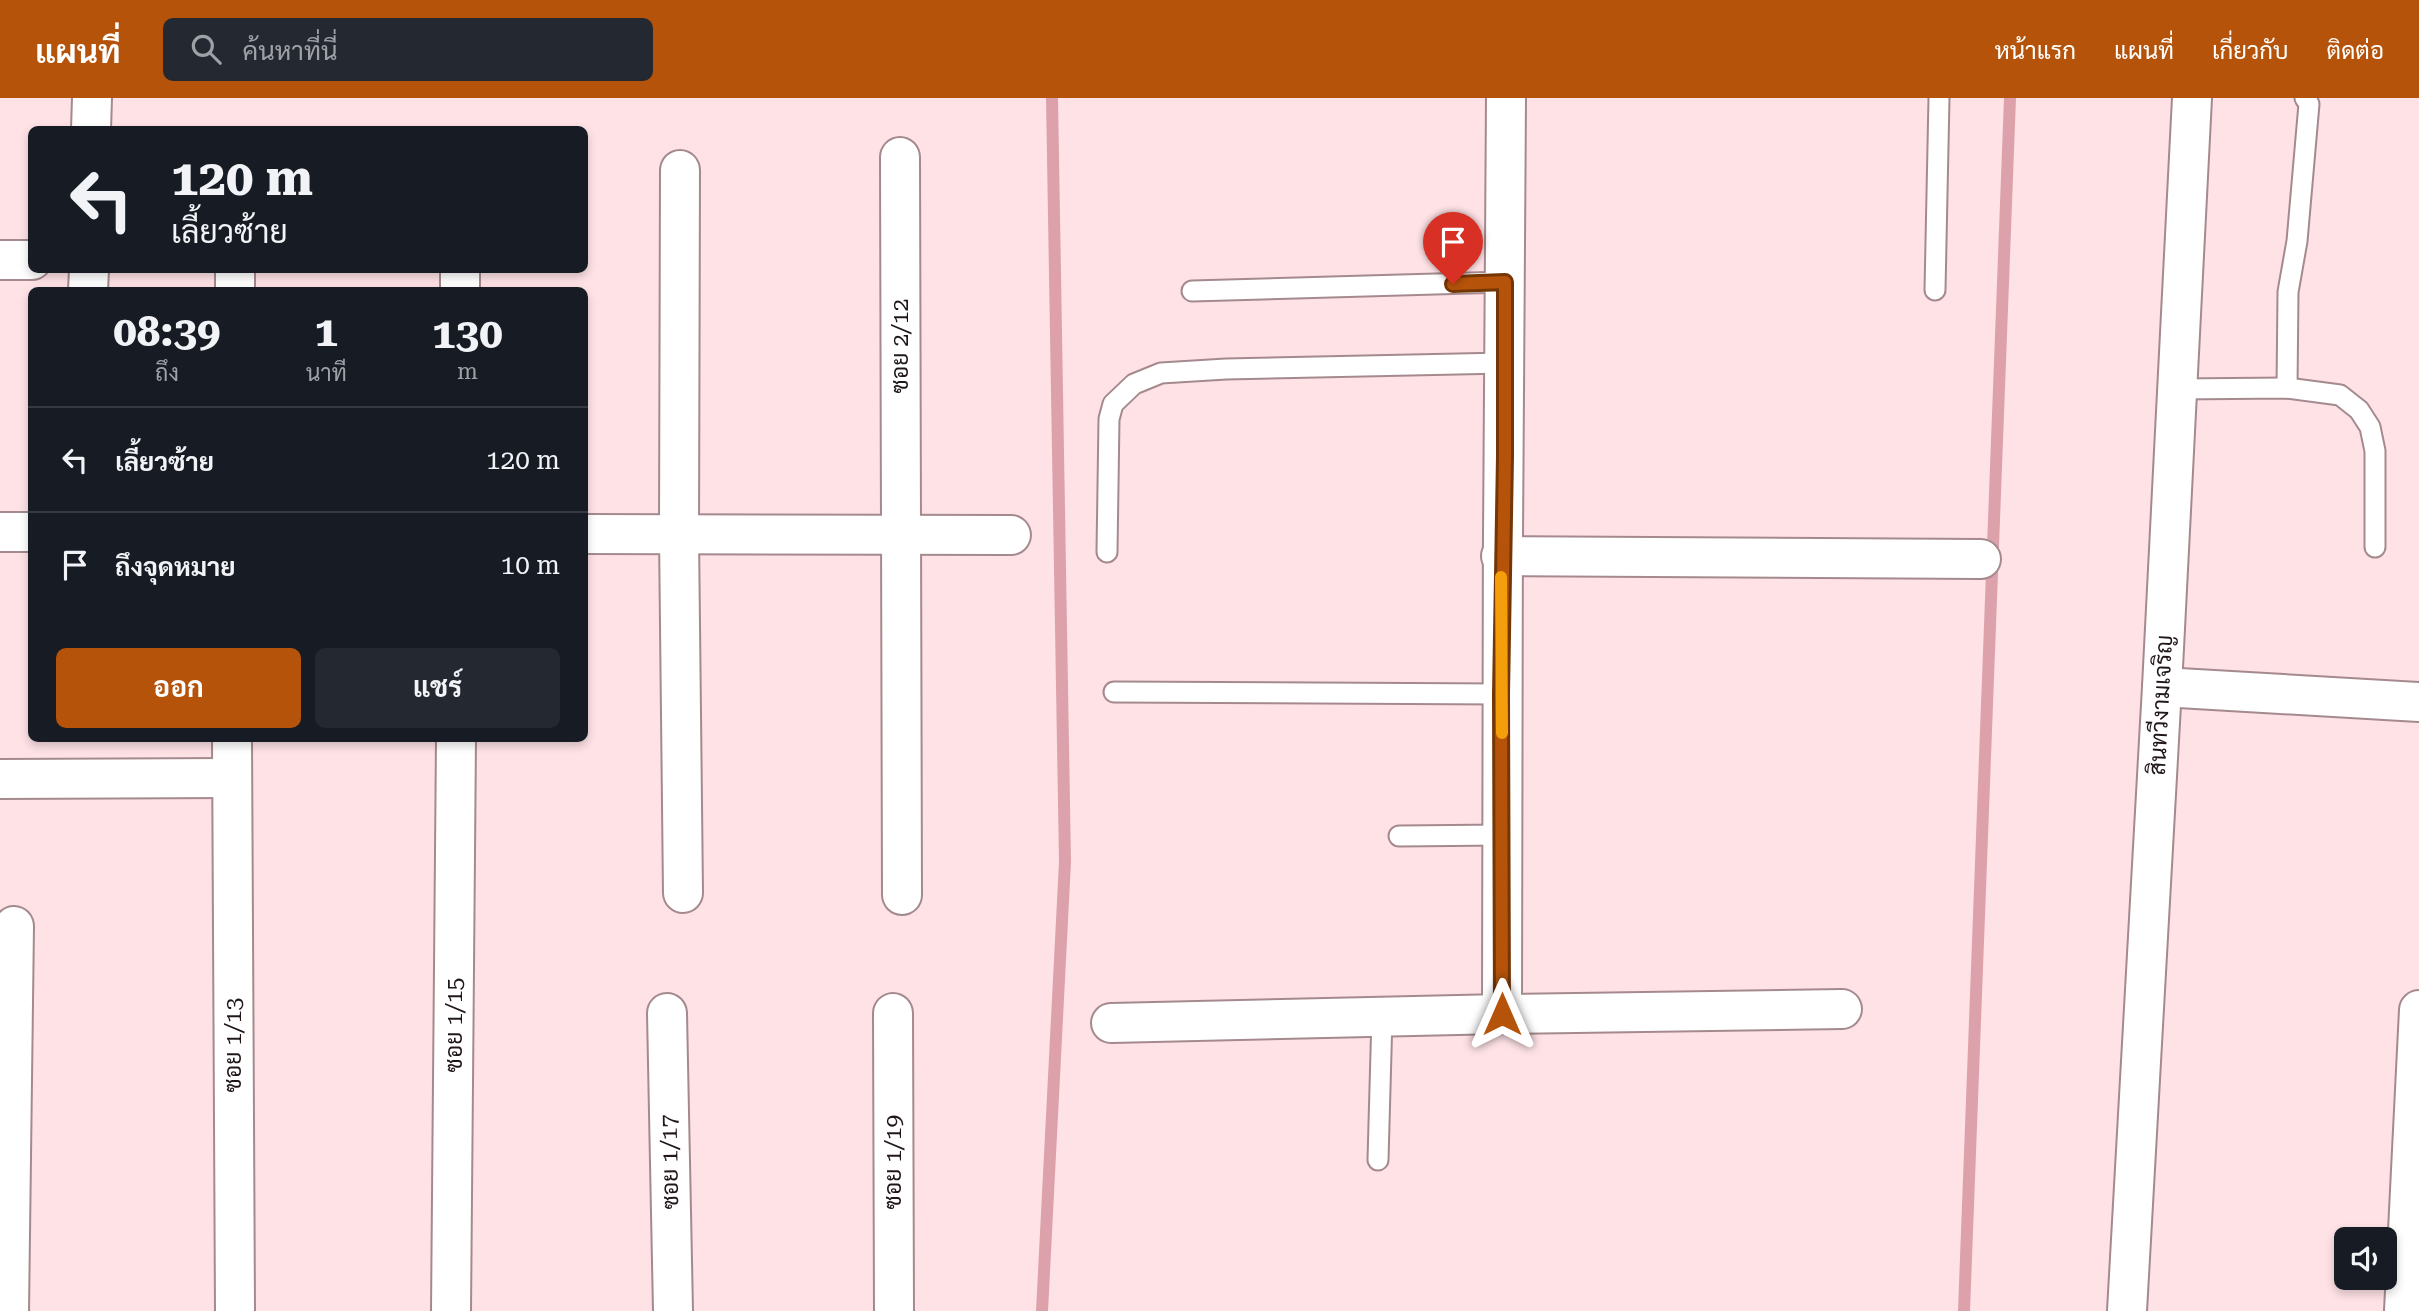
<!DOCTYPE html>
<html lang="th">
<head>
<meta charset="utf-8">
<style>
  :root { --surface:#171b24; --page:#242831; --text:#f1f3f6; --muted:#9ea1a6; --line:#363941; --accent:#b45309 }
  body { margin:0; font-family:"Roboto Serif",Sarabun,serif; background:var(--page); color:var(--text); height:100vh; display:flex; flex-direction:column; font-size:26px; white-space:nowrap }
  * { box-sizing:border-box; margin:0 }
  p { font-size:23px; color:var(--muted) }
  .icon { flex:none; width:38px; height:38px; fill:none; stroke:currentColor; stroke-width:2; stroke-linecap:round; stroke-linejoin:round }
  .map { position:relative; flex:1; overflow:hidden }
  .panel { position:absolute; left:28px; top:189px; width:560px; height:455px; display:flex; flex-direction:column; background:var(--surface); border-radius:10px; box-shadow:0 4px 10px #0003 }
  .panel>* { flex:none }
  .top-card { position:absolute; left:28px; top:28px; width:560px; height:147px; border-radius:10px; box-shadow:0 4px 10px #0003; background:#171b24; color:var(--text); overflow:hidden }
  .tools { position:absolute; left:2334px; top:1129px; display:grid; gap:14px }
  .tools a { display:grid; place-items:center; width:63px; height:63px; border-radius:10px; background:var(--surface); box-shadow:0 4px 10px #0003; font-size:35px }
  .pin { position:absolute; display:grid; place-items:center; width:60px; height:60px; color:#fff; margin:-72px -30px; border-radius:50% 50% 50% 0; rotate:-45deg; box-shadow:0 0 7px #0007 }
  .pin .icon { rotate:45deg }
  .me { position:absolute; width:77px; margin:-38px; rotate:0deg; stroke-linejoin:round; filter:drop-shadow(0 0 5px #0008) }
  .turn { display:flex; align-items:center; gap:24px; height:147px; padding:0 28px; font-size:32px }
  .turn .icon { width:91px; height:91px; stroke-width:2.5 }
  .turn b { display:block; font-size:49px; line-height:60px }
  .eta { display:flex; justify-content:space-evenly; align-items:center; height:119px; text-align:center }
  .eta b { font-size:42px; font-weight:700; line-height:49px }
  .primary-button { display:flex; gap:14px; margin-top:auto; padding:14px 28px }
  .primary-button a { flex:1; height:80px; border-radius:10px; background:var(--accent); color:#fff; font-size:28px; font-weight:700; line-height:80px; text-align:center }
  .primary-button a+a { background:var(--page); color:var(--text) }
  ul { padding:0; list-style:none }
  li { display:flex; align-items:center; gap:21px; height:105px; padding:0 28px; border-top:2px solid var(--line) }
  li div { flex:1 }
  li b { display:block; font-size:26px }
  li em { font-style:normal }
  header { display:flex; align-items:center; gap:42px; box-sizing:border-box; height:98px; padding:0 35px; background:var(--accent); color:#fff }
  header strong { font-size:33px }
  nav { display:flex; gap:38px; margin-inline-start:auto; font-size:24px }
  .search { width:490px; height:63px; background:var(--page); display:flex; align-items:center; gap:18px; box-sizing:border-box; padding:0 24px; border-radius:10px; color:var(--muted); font-size:26px }
  .map>svg:first-child { display:block }
</style>
</head>
<body>
<header>
<strong>แผนที่</strong>
<div class="search"><svg class="icon" aria-label="search" viewBox="0 0 24 24"><circle cx="10" cy="10" r="6"/><path d="M15 15l6 6"/></svg>ค้นหาที่นี่</div>
<nav><a>หน้าแรก</a><a>แผนที่</a><a>เกี่ยวกับ</a><a>ติดต่อ</a></nav>
</header>
<div class="map">
<svg width="2419" height="1213" viewBox="0 0 2419 1213">
  <rect width="100%" height="100%" fill="#fee2e6"/>
  <g fill="none" stroke-linecap="round" stroke-linejoin="round">
    <!-- stream -->
    <g stroke="#dda1ab" stroke-width="12">
      <path d="M 1042,1213 L 1065,764 L 1052,0"/>
      <path d="M 1964,1213 L 2010,0"/>
    </g>
    <defs>
      <g id="lane">
        <path d="M 1935,192 L 1939,0"/>
        <path d="M 1192,193 L 1505,184"/>
        <path d="M 2287,290 L 2288,194 L 2297,143 L 2309,6 L 2305,0"/>
        <path d="M 2177,291 L 2287,290 L 2340,297 L 2359,312 L 2370,329 L 2375,353 L 2375,449"/>
        <path d="M 1107,454 L 1109,321 L 1113,306 L 1134,286 L 1161,275 L 1226,271 L 1505,265"/>
        <path d="M 1114,594 L 1501,596"/>
        <path d="M 1399,738 L 1503,737"/>
        <path d="M 1378,1062 L 1382,918"/>
      </g>
      <g id="street">
        <path d="M 1506,0 C 1504,305 1501,611 1502,916 L 1842,911"/>
        <path d="M 91,32 L 92,0"/>
        <path d="M 900,59 L 902,797"/>
        <path d="M 680,72 L 679,437 L 683,795"/>
        <path d="M 0,162 L 32,162"/>
        <path d="M 88,192 L 89,172"/>
        <path d="M 235,192 L 235,172"/>
        <path d="M 460,192 L 460,172"/>
        <path d="M 0,434 L 32,434"/>
        <path d="M 584,436 L 1011,437"/>
        <path d="M 1501,458 L 1981,461"/>
        <path d="M 2162,589 L 2419,604"/>
        <path d="M 232,640 L 235,1213"/>
        <path d="M 0,681 L 232,680"/>
        <path d="M 667,915 L 673,1213"/>
        <path d="M 893,915 L 894,1213"/>
        <path d="M 1111,925 L 1502,916"/>
        <path d="M 9,1213 L 14,828"/>
        <path d="M 451,1213 L 456,640"/>
        <path d="M 2127,1213 L 2162,589 L 2192,0"/>
        <path d="M 2404,1213 L 2419,912"/>
      </g>
    </defs>
    <!-- lane casing -->
    <use href="#lane" stroke="#a48a8e" stroke-width="23"/>
    <!-- street casing -->
    <use href="#street" stroke="#a48a8e" stroke-width="42"/>
    <!-- lane -->
    <use href="#lane" stroke="#fff" stroke-width="19"/>
    <!-- street -->
    <use href="#street" stroke="#fff" stroke-width="38"/>
  </g>
  <g fill="none" stroke-linecap="round" stroke-linejoin="round">
    <defs>
      <path id="route" d="M 1453,186 L 1505,184 L 1505,358 L 1501,596 L 1502,916"/>
    </defs>
    <!-- route casing -->
    <use href="#route" stroke="#753606" stroke-width="18"/>
    <!-- route -->
    <use href="#route" stroke="#b45309" stroke-width="12"/>
    <!-- slow -->
    <path stroke="#f59e0b" stroke-width="12" d="M 1501,479 L 1502,635"/>
  </g>
  <g text-anchor="middle" dominant-baseline="central" stroke-width="7" stroke-linejoin="round" paint-order="stroke">
    <!-- street labels -->
    <g font-size="23" fill="#211719" stroke="#fff">
      <text transform="translate(900 248) rotate(-90)">ซอย 2/12</text>
      <text transform="translate(2161 607) rotate(-87)">สินทวีงามเจริญ</text>
      <text transform="translate(454 927) rotate(-90)">ซอย 1/15</text>
      <text transform="translate(233 947) rotate(-90)">ซอย 1/13</text>
      <text transform="translate(670 1064) rotate(-91)">ซอย 1/17</text>
      <text transform="translate(893 1064) rotate(-90)">ซอย 1/19</text>
    </g>
  </g>
</svg>
<div class="tools">
<a><svg class="icon" aria-label="sound" viewBox="0 0 24 24"><path d="M4 9h4l5-4v14l-5-4H4zM17 9q2 3 0 6"/></svg></a>
</div>
<div class="pin" style="left:1453px;top:186px;background:#d93025"><svg class="icon" aria-label="arrive" viewBox="0 0 24 24"><path d="M6 21V4h12l-3 4 3 4H6"/></svg></div>
<svg class="me" style="left:1502px;top:916px" viewBox="-20 -20 40 40"><path d="M0-17L14 15 0 8-14 15z" fill="#b45309" stroke="#fff" stroke-width="4"/></svg>
<div class="top-card">
<div class="turn"><svg class="icon" aria-label="left" viewBox="0 0 24 24"><path d="M17 20v-9H6M10 6l-5 5 5 5"/></svg><div><b>120 m</b>เลี้ยวซ้าย</div></div>
</div>
<section class="panel">
<div class="eta">
<div><b>08:39</b><p>ถึง</p></div>
<div><b>1</b><p>นาที</p></div>
<div><b>130</b><p>m</p></div>
</div>
<ul>
<li><svg class="icon" aria-label="left" viewBox="0 0 24 24"><path d="M17 20v-9H6M10 6l-5 5 5 5"/></svg><div><b>เลี้ยวซ้าย</b></div><em>120 m</em></li>
<li><svg class="icon" aria-label="arrive" viewBox="0 0 24 24"><path d="M6 21V4h12l-3 4 3 4H6"/></svg><div><b>ถึงจุดหมาย</b></div><em>10 m</em></li>
</ul>
<div class="primary-button"><a>ออก</a><a>แชร์</a></div>
</section>
</div>
</body>
</html>
